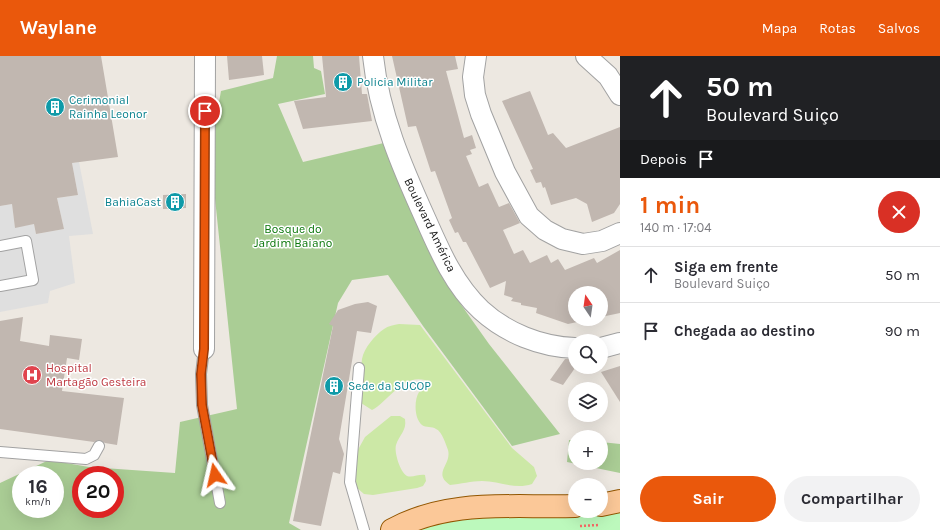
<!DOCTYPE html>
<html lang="pt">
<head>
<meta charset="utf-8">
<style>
  :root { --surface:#fff; --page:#f2f2f3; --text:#2b2b33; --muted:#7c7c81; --line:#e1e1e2; --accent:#ea580c }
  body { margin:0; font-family:Karla,sans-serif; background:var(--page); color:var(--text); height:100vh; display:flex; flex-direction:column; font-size:15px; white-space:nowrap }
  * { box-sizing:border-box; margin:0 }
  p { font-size:13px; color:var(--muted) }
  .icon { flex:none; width:22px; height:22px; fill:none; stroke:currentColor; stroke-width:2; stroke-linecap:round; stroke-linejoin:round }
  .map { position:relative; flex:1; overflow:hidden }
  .details { display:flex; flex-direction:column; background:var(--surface); width:320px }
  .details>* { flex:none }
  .top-card { background:#202124; color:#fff; overflow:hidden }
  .needle { width:26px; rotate:347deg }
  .buttons { position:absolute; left:568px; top:230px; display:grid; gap:8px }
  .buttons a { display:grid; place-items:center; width:40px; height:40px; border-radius:50%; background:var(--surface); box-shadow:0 4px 16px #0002; font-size:20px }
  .speed { position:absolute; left:12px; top:410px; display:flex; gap:8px; font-size:20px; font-weight:700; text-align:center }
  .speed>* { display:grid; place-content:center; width:52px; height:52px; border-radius:50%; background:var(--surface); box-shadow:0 4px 16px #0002; line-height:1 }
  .speed small { font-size:10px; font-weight:400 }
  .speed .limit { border:6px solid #d22; background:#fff; color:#111 }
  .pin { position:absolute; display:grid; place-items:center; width:34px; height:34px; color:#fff; margin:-17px; border:2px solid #fff; border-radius:50%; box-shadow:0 1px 4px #0007 }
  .me { position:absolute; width:44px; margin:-22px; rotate:349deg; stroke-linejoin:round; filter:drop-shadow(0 0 3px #0008) }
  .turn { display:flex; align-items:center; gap:14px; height:84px; padding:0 20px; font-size:18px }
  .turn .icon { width:52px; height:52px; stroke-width:2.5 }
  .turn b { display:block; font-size:28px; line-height:34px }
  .then { display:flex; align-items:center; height:38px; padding:0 20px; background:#0003; gap:8px; font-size:15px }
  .round { display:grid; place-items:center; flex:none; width:42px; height:42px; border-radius:21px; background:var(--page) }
  .summary { display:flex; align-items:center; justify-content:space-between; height:68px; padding:0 20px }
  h1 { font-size:24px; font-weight:700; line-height:30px; color:var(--accent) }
  .primary-button { display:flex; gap:8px; margin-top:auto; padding:8px 20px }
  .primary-button a { flex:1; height:46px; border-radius:24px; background:var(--accent); color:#fff; font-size:16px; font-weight:700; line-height:46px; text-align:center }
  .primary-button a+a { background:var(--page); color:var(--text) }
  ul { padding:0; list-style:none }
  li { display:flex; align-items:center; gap:12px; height:56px; padding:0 20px; border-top:1px solid var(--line) }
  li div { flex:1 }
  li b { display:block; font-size:15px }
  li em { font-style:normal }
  header { display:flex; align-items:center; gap:24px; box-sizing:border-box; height:56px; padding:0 20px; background:var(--accent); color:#fff }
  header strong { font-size:19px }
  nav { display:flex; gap:22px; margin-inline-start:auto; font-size:14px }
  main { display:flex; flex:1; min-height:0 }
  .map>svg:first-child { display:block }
</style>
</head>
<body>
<header>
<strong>Waylane</strong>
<nav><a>Mapa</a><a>Rotas</a><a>Salvos</a></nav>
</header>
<main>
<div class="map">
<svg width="620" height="474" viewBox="0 0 620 474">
  <rect width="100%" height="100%" fill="#ede8e1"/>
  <!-- grass -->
  <g fill="#cce8a6">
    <path d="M 399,268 L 420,269 L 512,392 L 534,411 L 537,420 L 532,428 C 515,434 499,425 482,425 C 471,425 461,428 450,429 C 432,417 452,409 448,394 C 446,389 442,375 436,373 C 432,370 426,372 422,369 C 414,362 414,344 419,336 C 422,333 426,331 429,328 L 425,324 C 402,318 389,345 372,354 L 361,347 C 360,339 363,333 363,325 C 363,318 361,310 362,303 C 364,292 375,279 384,273 C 388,270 394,269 399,268 Z"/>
    <path d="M 391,360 L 400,360 L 405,363 C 407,375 399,379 396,389 C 394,396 400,416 407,420 C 412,422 419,418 425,419 L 426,425 L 423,430 L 417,432 L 373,439 L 364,438 L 356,431 L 354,425 L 354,401 L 365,381 Z"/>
  </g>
  <!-- forest -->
  <g fill="#aacd95" fill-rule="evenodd">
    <path d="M 277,0 L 313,0 L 314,12 L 321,15 L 325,38 L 278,48 L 303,106 L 388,86 L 445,226 L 489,288 L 560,378 L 512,390 L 423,270 L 388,219 L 352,224 L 338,247 L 289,467 L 301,474 L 0,474 L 0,427 L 49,404 L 89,411 L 175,417 L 180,366 L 237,353 L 205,47 L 219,46 L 221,35 L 273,22 ZM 21,419 L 55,419 L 55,453 L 21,453 ZM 81,419 L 115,419 L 115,453 L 81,453 Z"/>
    <path d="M 569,384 L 575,384 L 575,407 L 601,407 L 601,386 L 620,388 L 620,417 L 567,406 Z"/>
  </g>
  <!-- park -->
  <path fill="#bcf9bc" d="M 620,443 L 620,474 L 404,474 L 438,456 L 601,455 Z"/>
  <!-- parking -->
  <path fill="#dfdfdf" d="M 79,106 L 93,178 L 69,180 L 75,227 L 50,235 L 48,247 L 0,256 L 0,150 L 12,148 L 15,171 L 34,168 L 36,178 L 64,173 L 57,142 L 78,139 L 72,107 Z"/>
  <!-- building -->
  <g fill="#c1b7b0">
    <path d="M 0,0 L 101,0 L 118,101 L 72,107 L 78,139 L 57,142 L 64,173 L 36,178 L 34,168 L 15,172 L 12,148 L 0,150 Z"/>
    <path d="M 227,0 L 262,0 L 264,19 L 229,24 Z"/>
    <path d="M 322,0 L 359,0 L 362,38 L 367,38 L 372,65 L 303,73 L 294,45 L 326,41 Z"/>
    <path d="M 392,0 L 455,0 L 458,13 L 446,15 L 464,82 L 472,79 L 476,92 L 470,94 L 472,98 L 466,100 L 479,131 L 488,127 L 499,151 L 509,147 L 520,167 L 503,174 L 514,198 L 523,194 L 530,207 L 547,199 L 551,207 L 558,203 L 565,214 L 594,202 L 597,207 L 620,194 L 620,257 L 601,261 L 601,237 L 575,237 L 575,263 L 591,263 L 568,268 L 536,257 L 537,252 L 521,249 L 521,247 L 511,245 L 513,242 L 504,239 L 506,225 L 490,232 L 466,186 L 463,186 L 458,176 L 455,177 L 449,164 L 452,162 L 435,115 L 431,116 L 416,70 L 408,71 Z"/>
    <path d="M 530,35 L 548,79 L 553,77 L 566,92 L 620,71 L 620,148 L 614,157 L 592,166 L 587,148 L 576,142 L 551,149 L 545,131 L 543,132 L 541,126 L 536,127 L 530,114 L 533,113 L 502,45 Z"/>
    <path d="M 186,138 L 186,152 L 163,153 L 163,139 Z"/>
    <path d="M 368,246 L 377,250 L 371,277 L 357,275 L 339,383 L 344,398 L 340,418 L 333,416 L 321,470 L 293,465 L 333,270 L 329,268 L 338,254 L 355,248 Z"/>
    <path d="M 23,261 L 20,285 L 49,290 L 50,279 L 82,283 L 79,304 L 67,302 L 62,335 L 124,342 L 117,389 L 105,387 L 99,384 L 94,386 L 0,373 L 0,265 Z"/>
    <path d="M 565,303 L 575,303 L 575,312 L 563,329 L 550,324 Z"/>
    <path d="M 620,310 L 620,346 L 601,316 Z"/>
  </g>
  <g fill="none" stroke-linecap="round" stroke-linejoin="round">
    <defs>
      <g id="service">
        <path d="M 0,190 L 26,185 L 33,224 L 0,230"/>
        <path d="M 204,293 L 201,318 L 202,349 L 220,447"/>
        <path d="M 359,312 L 350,426 L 364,474"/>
        <path d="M 0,396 L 86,403 L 94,399 L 99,390"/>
      </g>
      <g id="minor">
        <path d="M 373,0 C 379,58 402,111 426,164 C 440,196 455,230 481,254 C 506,277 541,291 575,292"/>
        <path d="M 476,0 L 473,21 L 475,39 L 481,58 L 505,116 L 529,160 L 545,174 L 562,183 L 583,188 L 602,185 L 620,177"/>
        <path d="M 586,0 L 608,20 L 620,39"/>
        <path d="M 601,292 L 620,287"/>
        <path d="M 204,293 L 205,0"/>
      </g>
      <g id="primary">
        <path d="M 601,449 L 620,445"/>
        <path d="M 392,474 C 450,442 512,452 575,450"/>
      </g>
    </defs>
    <!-- service casing -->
    <use href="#service" stroke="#a2a2a2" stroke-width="12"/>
    <!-- minor casing -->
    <use href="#minor" stroke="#a2a2a2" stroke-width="22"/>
    <!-- primary casing -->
    <use href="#primary" stroke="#925601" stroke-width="24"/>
    <!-- path -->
    <path stroke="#f96966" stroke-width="2.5" stroke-dasharray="2 2" stroke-linecap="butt" d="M 580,470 L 599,469"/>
    <!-- service -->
    <use href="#service" stroke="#fff" stroke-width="10"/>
    <!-- minor -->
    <use href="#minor" stroke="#fff" stroke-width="20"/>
    <!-- primary -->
    <use href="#primary" stroke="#fbc898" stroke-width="22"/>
  </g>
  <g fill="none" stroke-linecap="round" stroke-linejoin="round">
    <defs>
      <path id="route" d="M 205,55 L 204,293 L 201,318 L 202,349 L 215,419"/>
    </defs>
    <!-- route casing -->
    <use href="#route" stroke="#983908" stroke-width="10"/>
    <!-- route -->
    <use href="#route" stroke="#ea580c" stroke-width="7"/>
  </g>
  <!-- icons -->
  <defs>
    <symbol id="building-disc" viewBox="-11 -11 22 22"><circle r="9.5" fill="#0f9aa8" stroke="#fff"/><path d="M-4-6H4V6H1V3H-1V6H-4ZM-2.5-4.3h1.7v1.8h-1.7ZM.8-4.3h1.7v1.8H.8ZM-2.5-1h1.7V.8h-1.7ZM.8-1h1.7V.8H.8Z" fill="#fff"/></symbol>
    <symbol id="hospital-disc" viewBox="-11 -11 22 22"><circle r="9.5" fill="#e0444e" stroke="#fff"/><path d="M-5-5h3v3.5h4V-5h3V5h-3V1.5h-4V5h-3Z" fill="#fff"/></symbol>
  </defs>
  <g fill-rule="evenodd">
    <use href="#building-disc" x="332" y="15" width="22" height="22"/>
    <use href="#building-disc" x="44" y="40" width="22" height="22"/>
    <use href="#building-disc" x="164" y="135" width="22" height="22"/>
    <use href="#hospital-disc" x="21" y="308" width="22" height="22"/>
    <use href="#building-disc" x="323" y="319" width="22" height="22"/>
  </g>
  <g text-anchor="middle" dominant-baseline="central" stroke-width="3" stroke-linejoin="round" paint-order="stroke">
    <!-- culture labels -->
    <g font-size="12" fill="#0d838f" stroke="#fff" text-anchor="start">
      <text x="357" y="26">Policia Militar</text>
      <text x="69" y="44">Cerimonial<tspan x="69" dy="14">Rainha Leonor</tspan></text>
      <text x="161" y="146" text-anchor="end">BahiaCast</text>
      <text x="348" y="330">Sede da SUCOP</text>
    </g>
    <!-- street labels -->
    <g font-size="12" fill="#1b1b1b" stroke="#fff">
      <text transform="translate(430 169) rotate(64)">Boulevard América</text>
    </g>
    <!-- park labels -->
    <g font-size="12" fill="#0b770b" stroke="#fff">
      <text x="293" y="173">Bosque do<tspan x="293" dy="14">Jardim Baiano</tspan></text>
    </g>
    <!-- health labels -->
    <g font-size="12" fill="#be3a42" stroke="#fff" text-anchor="start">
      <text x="46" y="312">Hospital<tspan x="46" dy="14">Martagão Gesteira</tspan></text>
    </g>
  </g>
</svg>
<div class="buttons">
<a><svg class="needle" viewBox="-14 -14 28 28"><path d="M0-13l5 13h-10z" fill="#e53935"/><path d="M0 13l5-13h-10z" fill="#7c7c81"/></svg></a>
<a><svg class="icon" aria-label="search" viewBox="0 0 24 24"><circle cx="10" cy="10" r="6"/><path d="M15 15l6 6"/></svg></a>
<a><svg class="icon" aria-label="layers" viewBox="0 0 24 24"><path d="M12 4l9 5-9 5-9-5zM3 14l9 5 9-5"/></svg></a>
<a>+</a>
<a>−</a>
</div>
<div class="speed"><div>16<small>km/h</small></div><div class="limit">20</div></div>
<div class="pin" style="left:205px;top:55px;background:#d93025"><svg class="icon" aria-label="arrive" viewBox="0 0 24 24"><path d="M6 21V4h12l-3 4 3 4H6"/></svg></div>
<svg class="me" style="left:215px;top:419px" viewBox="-20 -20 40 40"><path d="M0-17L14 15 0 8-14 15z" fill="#ea580c" stroke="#fff" stroke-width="4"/></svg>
</div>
<section class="details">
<div class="top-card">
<div class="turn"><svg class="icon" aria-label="ahead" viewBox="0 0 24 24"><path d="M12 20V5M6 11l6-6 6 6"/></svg><div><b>50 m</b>Boulevard Suiço</div></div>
<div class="then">Depois<svg class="icon" aria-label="arrive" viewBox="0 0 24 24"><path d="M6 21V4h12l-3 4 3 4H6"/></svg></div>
</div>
<div class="summary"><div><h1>1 min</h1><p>140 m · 17:04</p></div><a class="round" style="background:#d93025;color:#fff"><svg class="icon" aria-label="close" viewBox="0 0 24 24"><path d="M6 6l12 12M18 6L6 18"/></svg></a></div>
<ul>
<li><svg class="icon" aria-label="ahead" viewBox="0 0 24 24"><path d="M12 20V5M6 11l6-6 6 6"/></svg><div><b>Siga em frente</b><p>Boulevard Suiço</p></div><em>50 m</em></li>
<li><svg class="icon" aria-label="arrive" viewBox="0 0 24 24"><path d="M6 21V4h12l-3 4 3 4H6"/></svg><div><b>Chegada ao destino</b></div><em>90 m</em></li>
</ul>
<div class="primary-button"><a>Sair</a><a>Compartilhar</a></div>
</section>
</main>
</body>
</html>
